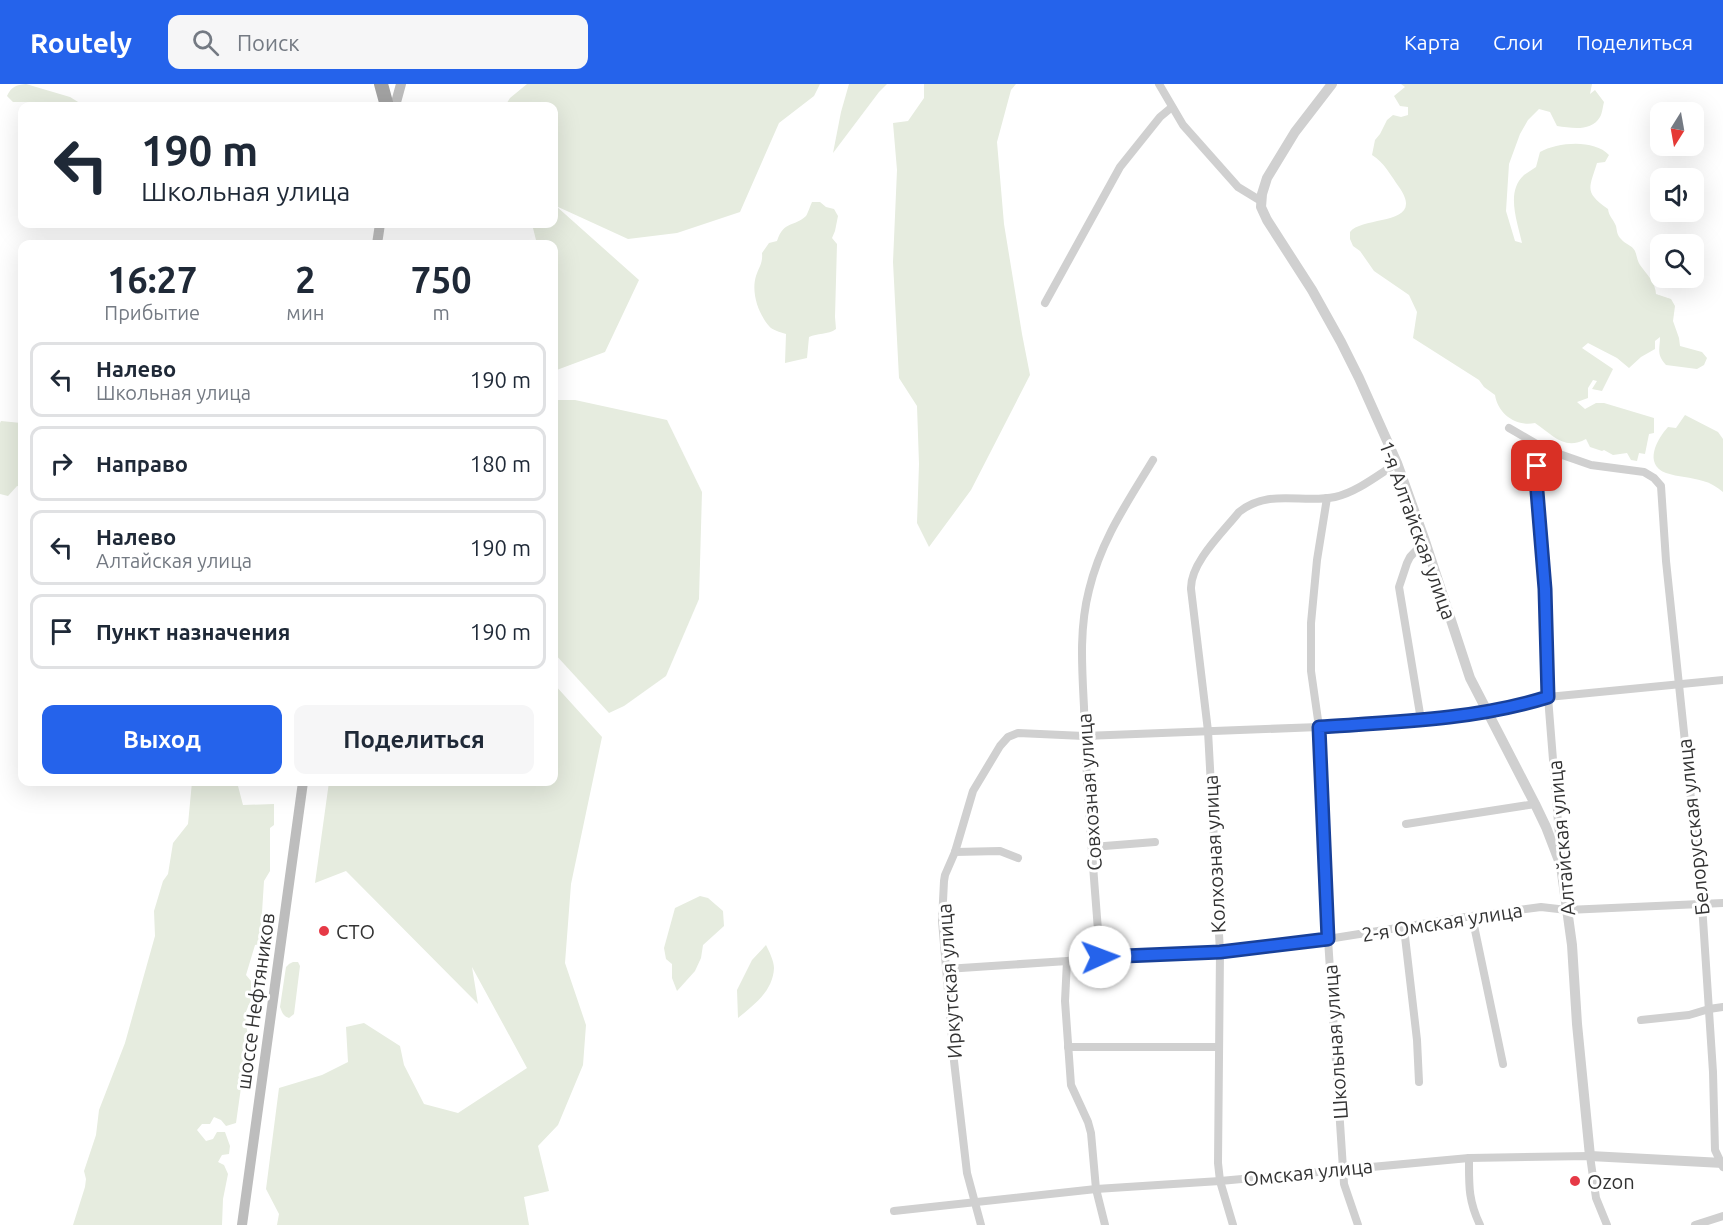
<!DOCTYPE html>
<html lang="ru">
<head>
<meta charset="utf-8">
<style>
  :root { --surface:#fff; --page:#f6f6f7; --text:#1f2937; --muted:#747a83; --line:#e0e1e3; --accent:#2563eb }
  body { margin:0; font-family:Ubuntu,sans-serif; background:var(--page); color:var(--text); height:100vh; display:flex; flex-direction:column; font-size:22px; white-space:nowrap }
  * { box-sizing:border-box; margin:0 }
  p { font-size:20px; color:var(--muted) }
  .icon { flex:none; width:33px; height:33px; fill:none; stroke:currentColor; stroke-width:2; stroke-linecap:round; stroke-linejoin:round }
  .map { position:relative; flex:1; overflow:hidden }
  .side { position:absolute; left:18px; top:156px; width:540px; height:546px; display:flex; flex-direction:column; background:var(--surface); border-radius:12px; box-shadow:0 6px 24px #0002 }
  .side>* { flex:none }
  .hud { position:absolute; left:18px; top:18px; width:540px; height:126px; border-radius:12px; box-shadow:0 6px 24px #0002; background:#fff; color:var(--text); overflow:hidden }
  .needle { width:39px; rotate:191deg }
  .controls { position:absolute; left:1650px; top:18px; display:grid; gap:12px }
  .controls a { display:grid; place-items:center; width:54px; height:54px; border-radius:12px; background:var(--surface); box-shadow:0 6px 24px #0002; font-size:30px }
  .pin { position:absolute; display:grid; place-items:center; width:51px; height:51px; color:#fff; margin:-26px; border-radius:12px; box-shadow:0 3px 9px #0006 }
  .me { position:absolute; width:66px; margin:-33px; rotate:88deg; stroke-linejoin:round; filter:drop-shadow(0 0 4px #0008) }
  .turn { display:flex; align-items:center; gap:21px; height:126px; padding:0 24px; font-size:27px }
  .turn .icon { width:78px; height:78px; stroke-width:2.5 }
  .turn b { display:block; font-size:42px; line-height:51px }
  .eta { display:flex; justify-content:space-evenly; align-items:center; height:102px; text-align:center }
  .eta b { font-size:36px; font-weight:700; line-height:42px }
  .button { display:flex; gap:12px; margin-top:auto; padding:12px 24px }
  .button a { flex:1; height:69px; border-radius:12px; background:var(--accent); color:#fff; font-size:24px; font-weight:700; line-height:69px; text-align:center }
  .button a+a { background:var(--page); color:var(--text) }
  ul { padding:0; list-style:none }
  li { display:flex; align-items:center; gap:18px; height:75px; margin:0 12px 9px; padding:0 12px; border:3px solid var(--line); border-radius:12px }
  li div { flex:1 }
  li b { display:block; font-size:22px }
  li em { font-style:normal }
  header { display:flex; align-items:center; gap:36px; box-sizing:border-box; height:84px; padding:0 30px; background:var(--accent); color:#fff }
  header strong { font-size:28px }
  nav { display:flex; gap:33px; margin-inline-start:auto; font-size:21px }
  .search { width:420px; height:54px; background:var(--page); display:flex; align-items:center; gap:15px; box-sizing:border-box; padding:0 21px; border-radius:12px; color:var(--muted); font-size:22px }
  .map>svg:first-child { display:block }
</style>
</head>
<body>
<header>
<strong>Routely</strong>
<div class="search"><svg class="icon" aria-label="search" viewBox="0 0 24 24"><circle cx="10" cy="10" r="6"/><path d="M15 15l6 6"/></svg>Поиск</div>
<nav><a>Карта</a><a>Слои</a><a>Поделиться</a></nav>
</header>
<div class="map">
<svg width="1723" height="1141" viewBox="0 0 1723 1141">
  <rect width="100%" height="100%" fill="#fff"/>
  <!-- green -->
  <g fill="#e6ecdf">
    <path d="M 26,0 L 70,13 L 83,21 L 81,22 L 53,22 L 28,18 L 13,18 L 7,12 C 11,3 16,1 26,0 Z"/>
    <path d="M 527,0 L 820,0 L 814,12 L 779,39 L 740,128 L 677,149 L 628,155 L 556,122 L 639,196 L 605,268 L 554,287 L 554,160 L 537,160 L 532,140 L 554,140 L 554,22 L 505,22 L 510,14 Z"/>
    <path d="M 849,0 L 887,0 L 879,8 L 833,69 L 841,28 Z"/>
    <path d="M 924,0 L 1016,0 L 1011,6 L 997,58 L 1004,140 L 1022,250 L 1030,291 L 971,406 L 929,463 L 917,439 L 919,380 L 917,322 L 899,294 L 893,178 L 897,86 L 893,39 L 908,37 L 924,14 Z"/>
    <path d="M 1401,0 L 1592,0 L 1590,10 L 1595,6 L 1604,18 C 1603,22 1602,30 1600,33 C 1591,48 1572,44 1557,42 L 1550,28 L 1539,25 L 1528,36 L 1520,50 L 1509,80 L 1506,127 L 1515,157 L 1522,159 C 1518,139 1505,108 1524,91 C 1528,88 1532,86 1536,83 L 1540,68 C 1558,58 1594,55 1609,71 L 1605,78 L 1597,79 C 1589,105 1584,108 1608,125 C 1609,133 1614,136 1616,142 C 1617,147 1617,151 1621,155 C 1625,160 1632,161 1635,167 C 1637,172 1637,176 1640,181 C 1647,191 1655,197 1656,210 L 1671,215 L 1675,222 L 1673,237 L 1679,254 L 1680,262 L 1702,268 L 1707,274 L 1704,281 L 1697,285 L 1666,281 C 1656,270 1660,265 1660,253 L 1655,257 L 1655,265 L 1641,273 L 1629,284 L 1617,274 L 1588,259 L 1582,264 L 1613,285 L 1602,307 L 1592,305 L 1597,297 L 1593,296 L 1588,304 L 1588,314 L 1577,318 L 1585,325 L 1596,319 L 1604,319 L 1654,334 L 1654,349 L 1649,350 L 1645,370 L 1639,369 L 1637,377 L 1631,376 L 1627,369 L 1613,371 L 1604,366 L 1602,367 L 1590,363 L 1586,355 C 1564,367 1553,351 1535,339 C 1516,343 1498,330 1495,311 L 1484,303 L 1479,296 L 1413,254 L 1417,228 L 1409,211 L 1374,187 L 1360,167 L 1353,162 L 1350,155 L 1350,148 C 1363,131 1427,143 1399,103 C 1391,92 1384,78 1372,71 L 1375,56 L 1380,50 L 1387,36 L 1393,31 L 1401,33 L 1408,31 L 1408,23 L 1400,22 L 1394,12 L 1405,3 Z"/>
    <path d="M 812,118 L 820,118 L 826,123 L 834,125 L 838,132 L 835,147 L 832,154 L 837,160 L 835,233 L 836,245 C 828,251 817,249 809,253 L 807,274 L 785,279 L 786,250 C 780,248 772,246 769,242 C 758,229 751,208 756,192 C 759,183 763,179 762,169 L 769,159 L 777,157 C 784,136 795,143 806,132 C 808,129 810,122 812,118 Z"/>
    <path d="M 554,316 L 575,316 L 667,336 L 702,408 L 699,515 L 666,592 L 624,622 L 609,629 L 554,569 Z"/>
    <path d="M 1685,331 L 1718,348 L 1723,355 L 1723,408 C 1717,403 1711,399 1703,397 C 1691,393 1678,393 1666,389 C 1643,380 1657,355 1668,343 L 1676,344 Z"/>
    <path d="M 1,337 L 21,339 L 22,372 L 19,376 L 22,383 L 22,403 L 17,402 L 8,412 L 0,410 L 0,339 Z"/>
    <path d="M 554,600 L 602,653 L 571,800 L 565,879 L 586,941 L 583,981 L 558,1041 L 538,1062 L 549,1107 L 524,1113 L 529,1141 L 277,1141 L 279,1130 L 266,1105 L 279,1004 L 322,991 L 348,978 L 346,943 L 364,939 L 400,962 L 404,981 L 424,1020 L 458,1029 L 527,984 L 472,883 L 478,920 L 346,787 L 315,799 L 329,698 L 554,698 Z"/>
    <path d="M 192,698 L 254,698 L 253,701 L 238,702 L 243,721 L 274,720 L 274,741 L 270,744 L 270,787 L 264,797 L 260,860 L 255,861 L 246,891 L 251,897 L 251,916 L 245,930 L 248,954 L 236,1039 L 226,1042 L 221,1036 L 214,1033 L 210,1040 L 202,1040 L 197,1046 L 206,1057 L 213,1055 L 217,1048 L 225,1048 L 230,1062 L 229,1070 L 222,1071 L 218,1078 L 224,1081 L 228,1090 L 223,1115 L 222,1141 L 73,1141 L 85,1103 L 86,1095 L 84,1087 L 96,1051 L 99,1026 L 125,959 L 155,852 L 154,827 L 163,797 L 168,790 L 173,759 L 188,740 Z"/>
    <path d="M 700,812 L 708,814 L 723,827 L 724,842 L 703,861 L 701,874 L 695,887 L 677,907 L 672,894 L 672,880 L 666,875 L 664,864 L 675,824 Z"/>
    <path d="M 766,861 C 769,867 774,877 774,884 C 773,907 754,921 738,934 L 737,906 L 752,876 Z"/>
    <path d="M 293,878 L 298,878 L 300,882 L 294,930 L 289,934 C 283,932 282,928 280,923 L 286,883 L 289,880 Z"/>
  </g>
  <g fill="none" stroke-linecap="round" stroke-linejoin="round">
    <!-- minor -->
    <g stroke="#d0d0d0" stroke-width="8">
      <path d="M 1159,0 L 1183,41 L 1238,103 L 1261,117"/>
      <path d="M 1045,219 L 1120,83 L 1160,33 L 1172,23"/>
      <path d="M 1509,344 L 1545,365 L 1591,381 L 1644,388 L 1654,394 L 1661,402 L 1666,477 L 1702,820 L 1713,988 L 1715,1066 L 1723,1083"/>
      <path d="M 1545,365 L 1537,382 L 1536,395 L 1545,505 L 1548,613 L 1561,776"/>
      <path d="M 1327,414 L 1317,476 L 1311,539 L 1311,587 L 1319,643 L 1328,855 L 1344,1100 L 1358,1141"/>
      <path d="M 1421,636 L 1399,503 L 1407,479 L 1410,473 L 1425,457"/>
      <path d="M 1406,740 L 1535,720"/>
      <path d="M 1092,763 L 1155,758"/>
      <path d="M 955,768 L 1000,767 L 1018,774"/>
      <path d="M 1472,832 L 1503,980"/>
      <path d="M 1404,844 L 1417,956 L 1419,998"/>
      <path d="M 1100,873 C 1094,790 1086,707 1084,623 C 1082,584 1079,545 1089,506 C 1101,456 1127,419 1153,376"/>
      <path d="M 1067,877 L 1065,917 L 1071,1001 L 1088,1038 L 1091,1049 L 1096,1105 L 1105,1141"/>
      <path d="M 946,885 L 1067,877 L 1100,873 L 1220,868 L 1328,855 L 1472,832 L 1541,823 L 1567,826 L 1723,819"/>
      <path d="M 1641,936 L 1689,931 L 1709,925 L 1723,923"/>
      <path d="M 1068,963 L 1219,963"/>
      <path d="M 1469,1074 C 1469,1101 1468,1116 1480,1141"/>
      <path d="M 894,1127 L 1096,1105 L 1220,1097 L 1469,1074 L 1590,1072 L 1596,1114 L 1607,1141"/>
      <path d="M 981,1141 L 967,1089 L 954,977 L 942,837 L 944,797 L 945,791 L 955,768 L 973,707 L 1000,662 L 1008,653 L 1018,649 L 1084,652 L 1319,643 L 1421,636 L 1487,628 L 1529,619 L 1548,613 L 1723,596"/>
      <path d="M 1233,1141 L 1220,1097 L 1218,1079 L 1220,868 L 1208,647 L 1191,505 C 1190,479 1223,448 1239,428 C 1269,404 1302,420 1335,413 C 1357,408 1378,391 1397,379"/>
      <path d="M 1695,1141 L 1723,1132"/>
    </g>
    <!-- tertiary -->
    <path stroke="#d0d0d0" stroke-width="10" d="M 1332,0 L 1295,48 L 1267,94 L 1262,110 L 1261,123 L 1267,136 L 1312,206 L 1341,258 L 1359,294 L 1397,379 L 1425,457 L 1470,594 L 1535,720 L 1546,743 L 1561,782 L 1572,861 L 1577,940 L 1590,1072 L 1723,1079"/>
    <!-- secondary -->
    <g stroke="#bdbdbd" stroke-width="10">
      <path d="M 395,22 L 401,0"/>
      <path d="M 377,160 L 380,140"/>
      <path d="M 242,1141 L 303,698"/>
    </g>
    <!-- trunk -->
    <path stroke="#a2a2a2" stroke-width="14" d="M 381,0 L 387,22"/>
  </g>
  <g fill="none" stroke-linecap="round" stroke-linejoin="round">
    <defs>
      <path id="route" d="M 1100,873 L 1220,868 L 1328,855 L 1319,643 C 1395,638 1474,636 1548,613 L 1545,505 L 1536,395 L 1537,382"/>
    </defs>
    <!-- route casing -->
    <use href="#route" stroke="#184099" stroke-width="15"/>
    <!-- route -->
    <use href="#route" stroke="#2563eb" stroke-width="10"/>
  </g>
  <!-- markers -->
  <g fill="#e63946" stroke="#fff" stroke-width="2">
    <circle cx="324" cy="847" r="6"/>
    <circle cx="1575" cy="1097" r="6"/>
  </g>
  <g text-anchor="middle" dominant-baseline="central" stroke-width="6" stroke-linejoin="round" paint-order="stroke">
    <!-- street labels -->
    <g font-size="20" fill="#333" stroke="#fff">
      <text transform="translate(1418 446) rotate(70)">1-я Алтайская улица</text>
      <text transform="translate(1089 708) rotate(-94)">Совхозная улица</text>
      <text transform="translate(1693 743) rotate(-96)">Белорусская улица</text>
      <text transform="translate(1561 754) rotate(-95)">Алтайская улица</text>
      <text transform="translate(1214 770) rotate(-93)">Колхозная улица</text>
      <text transform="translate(1442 838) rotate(-9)">2-я Омская улица</text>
      <text transform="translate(949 897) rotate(-94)">Иркутская улица</text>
      <text transform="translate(255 917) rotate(-82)">шоссе Нефтяников</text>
      <text transform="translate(1335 958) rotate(-94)">Школьная улица</text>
      <text transform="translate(1308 1088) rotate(-6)">Омская улица</text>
    </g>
    <!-- poi labels -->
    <g font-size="20" fill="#333" stroke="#fff" text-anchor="start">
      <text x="336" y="847">СТО</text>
      <text x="1587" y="1097">Ozon</text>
    </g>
  </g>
</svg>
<div class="controls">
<a><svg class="needle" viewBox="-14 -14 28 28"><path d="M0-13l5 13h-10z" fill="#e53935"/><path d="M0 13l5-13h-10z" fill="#747a83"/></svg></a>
<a><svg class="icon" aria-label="sound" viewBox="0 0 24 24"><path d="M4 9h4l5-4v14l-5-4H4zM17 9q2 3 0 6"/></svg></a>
<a><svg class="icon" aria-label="search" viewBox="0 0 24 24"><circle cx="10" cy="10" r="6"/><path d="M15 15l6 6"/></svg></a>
</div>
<div class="pin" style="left:1537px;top:382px;background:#d93025"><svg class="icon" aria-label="arrive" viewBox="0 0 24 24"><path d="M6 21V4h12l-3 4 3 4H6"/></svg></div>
<svg class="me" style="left:1100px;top:873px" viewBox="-20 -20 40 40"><circle r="19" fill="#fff"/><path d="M0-13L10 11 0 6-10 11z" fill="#2563eb"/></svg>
<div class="hud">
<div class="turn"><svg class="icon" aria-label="left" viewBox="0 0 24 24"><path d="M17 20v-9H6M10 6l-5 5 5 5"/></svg><div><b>190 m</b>Школьная улица</div></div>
</div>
<section class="side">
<div class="eta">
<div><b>16:27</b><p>Прибытие</p></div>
<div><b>2</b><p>мин</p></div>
<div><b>750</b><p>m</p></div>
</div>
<ul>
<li><svg class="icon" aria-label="left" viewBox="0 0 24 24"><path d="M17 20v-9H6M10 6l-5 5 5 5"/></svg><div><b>Налево</b><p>Школьная улица</p></div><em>190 m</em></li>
<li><svg class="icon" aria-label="right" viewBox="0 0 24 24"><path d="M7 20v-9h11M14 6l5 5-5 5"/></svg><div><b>Направо</b></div><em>180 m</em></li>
<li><svg class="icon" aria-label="left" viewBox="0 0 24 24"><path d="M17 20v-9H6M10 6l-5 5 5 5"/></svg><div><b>Налево</b><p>Алтайская улица</p></div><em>190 m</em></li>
<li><svg class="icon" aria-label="arrive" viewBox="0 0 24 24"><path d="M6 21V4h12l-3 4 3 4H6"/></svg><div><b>Пункт назначения</b></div><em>190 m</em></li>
</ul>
<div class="button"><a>Выход</a><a>Поделиться</a></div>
</section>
</div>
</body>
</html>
